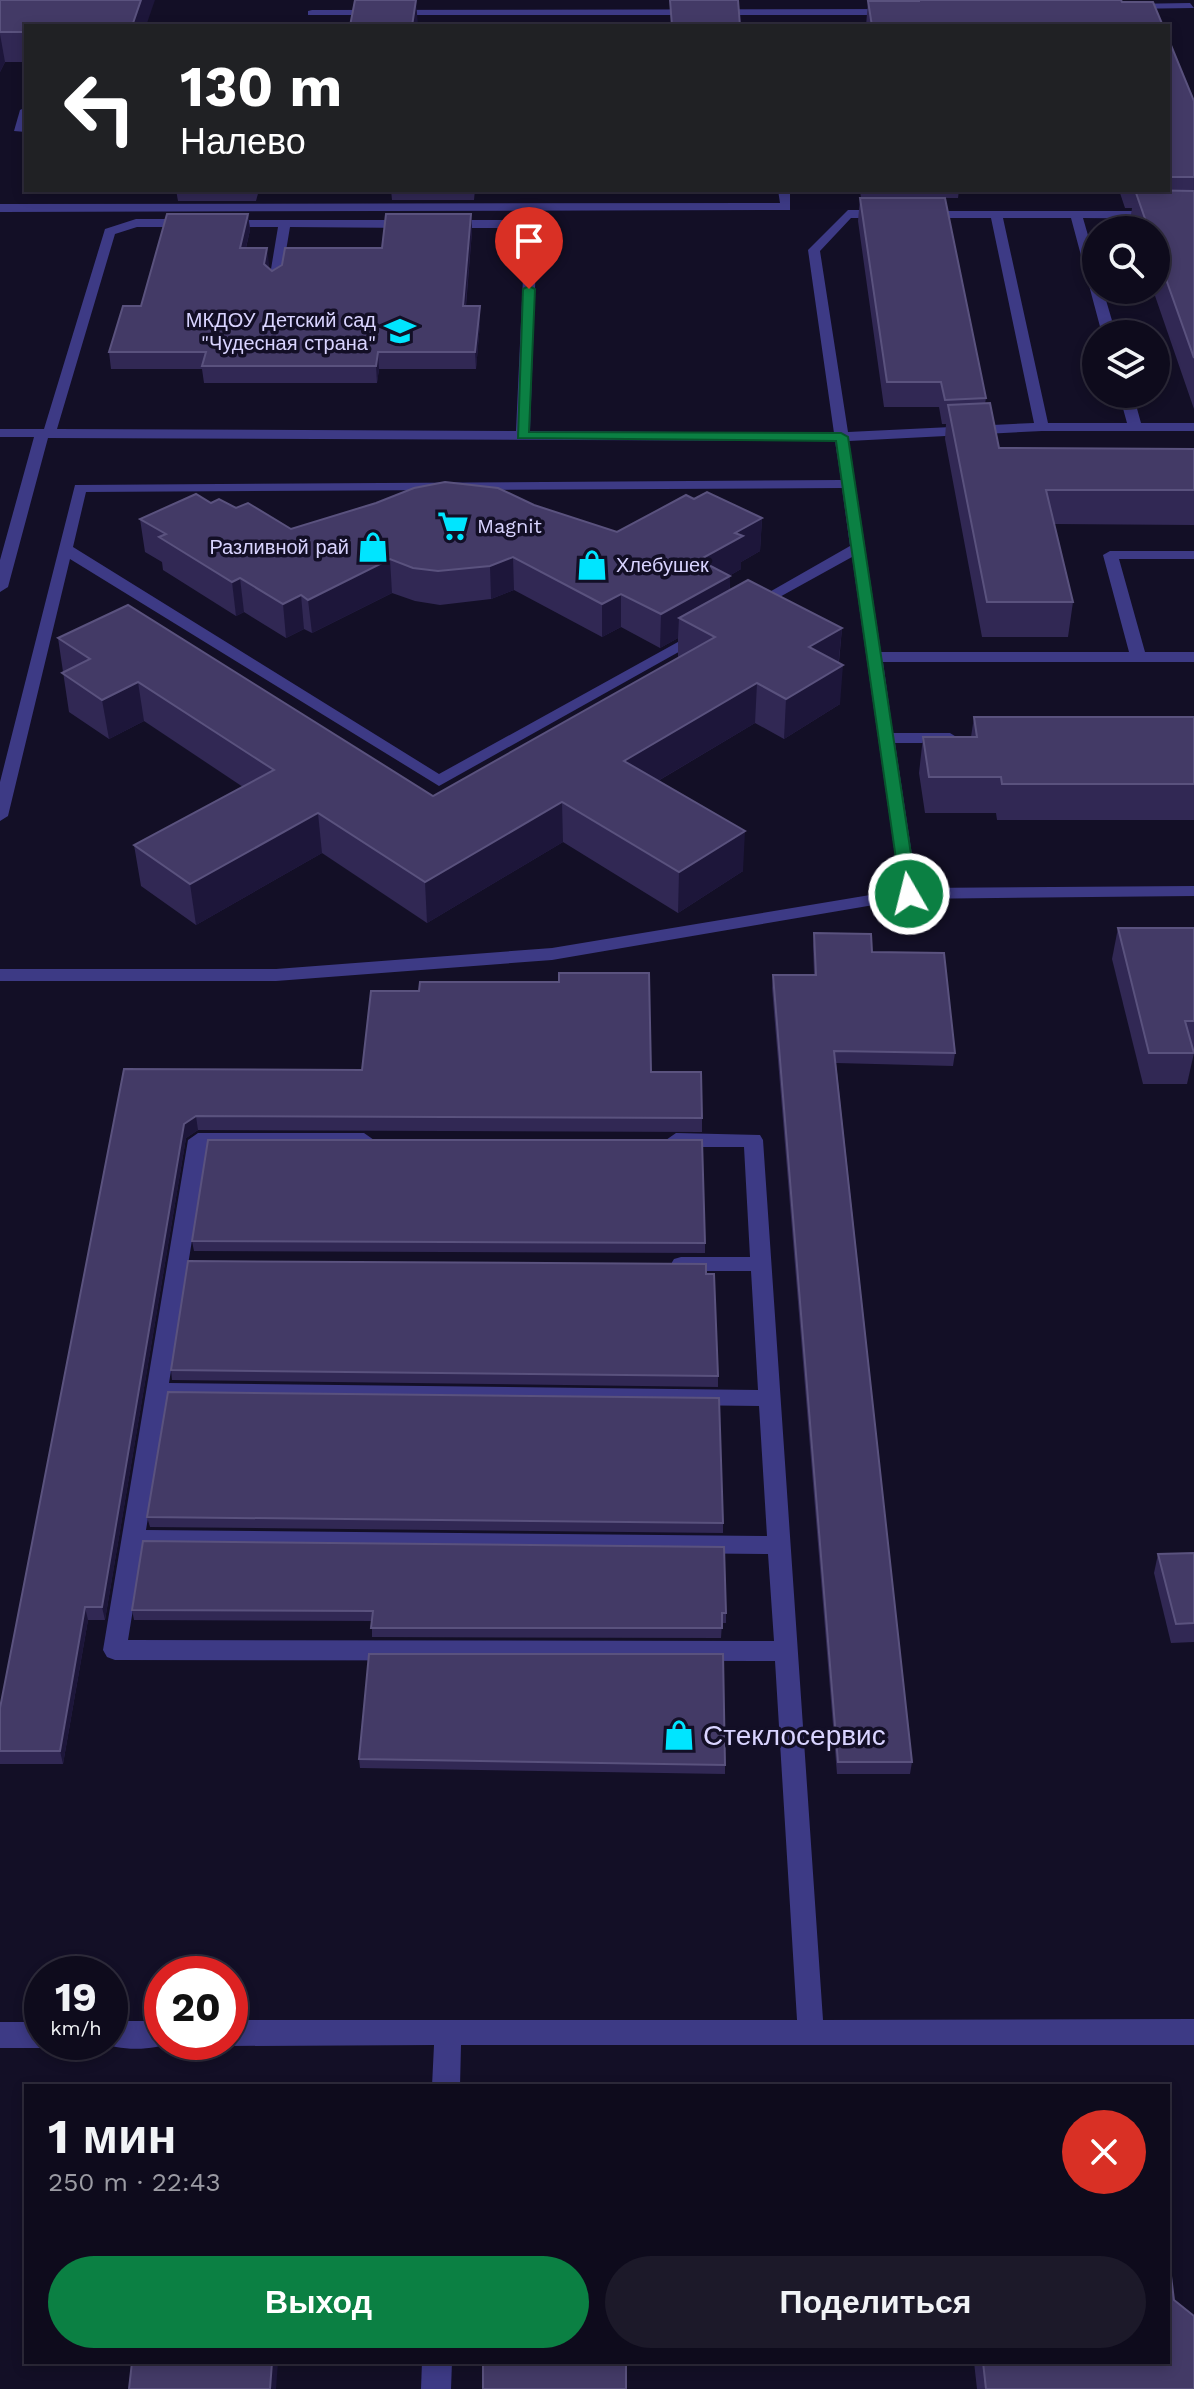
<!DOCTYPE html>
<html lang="ru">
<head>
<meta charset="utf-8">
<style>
  :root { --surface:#0e0b1c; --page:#1c1929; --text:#f1f3f6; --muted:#9b9ba3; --line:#2e2b3b; --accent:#0b8043 }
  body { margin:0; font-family:"Work Sans",sans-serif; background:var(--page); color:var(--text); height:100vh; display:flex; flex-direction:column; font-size:30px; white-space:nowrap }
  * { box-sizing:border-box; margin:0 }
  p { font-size:26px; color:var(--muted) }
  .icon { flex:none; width:44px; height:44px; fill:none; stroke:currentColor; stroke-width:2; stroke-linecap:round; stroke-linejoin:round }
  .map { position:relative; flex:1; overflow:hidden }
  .side { position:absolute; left:24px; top:2084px; width:1146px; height:280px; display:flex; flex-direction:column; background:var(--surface); border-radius:0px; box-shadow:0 4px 12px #0003,0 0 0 2px var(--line) }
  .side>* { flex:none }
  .top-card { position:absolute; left:24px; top:24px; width:1146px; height:168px; border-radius:0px; box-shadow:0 4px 12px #0003,0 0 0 2px var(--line); background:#202124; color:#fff; overflow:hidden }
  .tools { position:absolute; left:1082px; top:216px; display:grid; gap:16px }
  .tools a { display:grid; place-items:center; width:88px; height:88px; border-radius:50%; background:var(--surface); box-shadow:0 4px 12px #0003,0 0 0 2px var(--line); font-size:40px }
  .speed { position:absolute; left:24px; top:1956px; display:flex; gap:16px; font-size:40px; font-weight:700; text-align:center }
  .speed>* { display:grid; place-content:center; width:104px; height:104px; border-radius:50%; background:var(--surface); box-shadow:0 4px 12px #0003,0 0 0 2px var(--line); line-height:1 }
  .speed small { font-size:20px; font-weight:400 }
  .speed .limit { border:12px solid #d22; background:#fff; color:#111 }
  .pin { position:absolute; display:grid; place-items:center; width:68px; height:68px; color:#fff; margin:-82px -34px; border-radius:50% 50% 50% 0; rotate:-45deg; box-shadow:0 0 8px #0007 }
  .pin .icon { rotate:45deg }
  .me { position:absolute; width:88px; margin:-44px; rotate:352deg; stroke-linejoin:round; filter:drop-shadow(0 0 6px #0008) }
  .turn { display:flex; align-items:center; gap:28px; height:168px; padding:0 24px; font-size:36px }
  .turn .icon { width:104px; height:104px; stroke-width:2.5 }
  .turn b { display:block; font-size:56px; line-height:68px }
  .round { display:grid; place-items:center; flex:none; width:84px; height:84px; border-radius:42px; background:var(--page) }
  .head { display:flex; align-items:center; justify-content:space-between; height:136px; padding:0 24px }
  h1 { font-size:48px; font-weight:700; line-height:60px }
  .cta { display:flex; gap:16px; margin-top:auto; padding:16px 24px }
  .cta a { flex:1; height:92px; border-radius:48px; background:var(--accent); color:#fff; font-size:32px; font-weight:700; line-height:92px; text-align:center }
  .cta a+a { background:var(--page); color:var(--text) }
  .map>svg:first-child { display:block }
</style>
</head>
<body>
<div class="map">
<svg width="1194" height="2389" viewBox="0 0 1194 2389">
  <rect width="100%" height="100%" fill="#130f26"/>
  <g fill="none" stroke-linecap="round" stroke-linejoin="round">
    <!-- minor -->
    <g fill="#3d3a85" fill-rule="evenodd">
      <path d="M 1128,4 L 1190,3 L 1194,8 L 1124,9 L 1123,7 Z"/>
      <path d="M 312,10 L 892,9 L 897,12 L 892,15 L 308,15 L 308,11 Z"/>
      <path d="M 26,107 L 26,132 L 14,131 L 20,110 Z"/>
      <path d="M 778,190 L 790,190 L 790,210 L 0,212 L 0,204 L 780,203 Z"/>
      <path d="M 848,210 L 886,210 L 892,214 L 886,218 L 851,218 L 820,251 L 848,432 L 1034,423 L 991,218 L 922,218 L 918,217 L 918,211 L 1194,211 L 1194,219 L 1083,218 L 1096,263 L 1096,290 L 1103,290 L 1116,334 L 1102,334 L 1071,218 L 1003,218 L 1048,423 L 1127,423 L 1119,394 L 1133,394 L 1141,423 L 1194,423 L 1194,431 L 1042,431 L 849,441 L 881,652 L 1129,652 L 1103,555 L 1110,551 L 1194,551 L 1194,559 L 1119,559 L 1145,652 L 1194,652 L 1194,662 L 883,662 L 893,733 L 950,733 L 958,738 L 950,743 L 895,743 L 917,888 L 1194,886 L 1194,896 L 909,899 L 552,960 L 276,981 L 0,981 L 0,969 L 276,969 L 552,948 L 900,890 L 852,557 L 758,609 L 753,611 L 745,606 L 850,546 L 842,488 L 86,492 L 73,547 L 439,774 L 696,632 L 701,630 L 709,635 L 439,786 L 70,559 L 8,816 L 0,821 L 0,782 L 75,485 L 841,480 L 835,441 L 48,438 L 8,587 L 0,592 L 0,560 L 34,437 L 0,437 L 0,429 L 44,429 L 105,229 L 136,219 L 193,219 L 199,223 L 193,227 L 137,227 L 115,234 L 57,429 L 516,431 L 525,234 L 511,228 L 445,228 L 439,224 L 445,220 L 513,220 L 537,232 L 530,431 L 834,433 L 808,250 Z"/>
      <path d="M 221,220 L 413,220 L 419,224 L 413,228 L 290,227 L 281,281 L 275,285 L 269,281 L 278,227 L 225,227 L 219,223 Z"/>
      <path d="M 198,1133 L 364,1133 L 374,1140 L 364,1147 L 207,1147 L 169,1383 L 758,1390 L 751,1271 L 681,1271 L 674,1269 L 671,1264 L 674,1259 L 681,1257 L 750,1257 L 744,1147 L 676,1147 L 666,1140 L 676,1133 L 760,1135 L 763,1140 L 823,2020 L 1194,2019 L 1194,2045 L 461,2045 L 460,2086 L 432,2086 L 434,2045 L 230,2046 L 221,2042 L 230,2042 L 230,2020 L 797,2020 L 775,1661 L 115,1660 L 107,1657 L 103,1650 L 188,1140 ZM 167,1399 L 759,1406 L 767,1536 L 146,1530 ZM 143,1548 L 768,1554 L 774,1641 L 128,1640 Z"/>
      <path d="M 110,2021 L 162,2021 L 162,2042 L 172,2042 C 155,2051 117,2051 100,2042 L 110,2042 Z"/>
      <path d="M 0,2022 L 42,2022 L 42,2042 L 52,2042 L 42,2048 L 0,2048 Z"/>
      <path d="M 422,2362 L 452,2362 L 451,2389 L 421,2389 Z"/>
    </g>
  </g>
  <!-- wall -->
  <g fill="#312854">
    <path d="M 0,0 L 26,26 L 26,62 L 5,62 L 0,72 Z"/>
    <path d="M 910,0 L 1121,0 L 1122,2 L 1163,26 L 866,26 L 868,1 L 911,1 Z"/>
    <path d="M 1168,38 L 1194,101 L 1194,409 L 1153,290 L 1156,290 L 1156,230 L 1133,230 L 1130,221 L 1132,208 L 1125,208 L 1119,190 L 1168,190 Z"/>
    <path d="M 176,190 L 259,190 L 256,201 L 178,201 Z"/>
    <path d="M 391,190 L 475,190 L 474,200 L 392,200 Z"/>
    <path d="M 860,190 L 959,190 L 958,198 L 945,198 L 986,398 L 985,404 L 999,448 L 1194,449 L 1194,525 L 1054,524 L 1073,602 L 1068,637 L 982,637 L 945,439 L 946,424 L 942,424 L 939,407 L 884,407 L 858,221 L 860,198 L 861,198 Z"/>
    <path d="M 248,214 L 250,230 L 246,248 L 269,264 L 268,267 L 272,271 L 382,248 L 471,214 L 472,231 L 466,306 L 480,306 L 480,323 L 476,369 L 379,369 L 377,383 L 204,383 L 202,369 L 111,369 L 109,352 L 141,306 Z"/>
    <path d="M 694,499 L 762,518 L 760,551 L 741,562 L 741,569 L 729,576 L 730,590 L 842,628 L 839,662 L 840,704 L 784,739 L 755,723 L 658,781 L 743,871 L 678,913 L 563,842 L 427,923 L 322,853 L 196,925 L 141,886 L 134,845 L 243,787 L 144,721 L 109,739 L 69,712 L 58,638 L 433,796 L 678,658 L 678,638 L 660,648 L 621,627 L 602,637 L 514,590 L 491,599 L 440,605 L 415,601 L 392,593 L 312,633 L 304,629 L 286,638 L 244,612 L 236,616 L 163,570 L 162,562 L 145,552 L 140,519 L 211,503 L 236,508 L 291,529 L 534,505 L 617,532 Z"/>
    <path d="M 974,717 L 1194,717 L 1194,820 L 997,820 L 996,813 L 925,813 L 919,773 L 923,737 L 971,737 Z"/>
    <path d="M 1118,928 L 1194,928 L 1194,1053 L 1187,1084 L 1143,1084 L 1112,959 Z"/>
    <path d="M 814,933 L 872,952 L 955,1053 L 953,1066 L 836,1063 L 912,1762 L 910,1774 L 837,1774 L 772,988 L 773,975 L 814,975 L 813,946 Z"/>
    <path d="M 124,1069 L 651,1072 L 702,1118 L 702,1132 L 198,1130 L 186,1138 L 105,1620 L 88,1620 L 63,1764 L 0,1764 L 0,1708 Z"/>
    <path d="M 192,1241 L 705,1243 L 705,1253 L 194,1251 Z"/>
    <path d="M 171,1370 L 718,1376 L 718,1387 L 172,1380 Z"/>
    <path d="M 147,1517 L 723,1523 L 723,1533 L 150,1527 Z"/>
    <path d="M 1194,1553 L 1194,1642 L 1171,1643 L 1154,1573 L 1158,1554 Z"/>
    <path d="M 132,1610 L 726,1613 L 726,1623 L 722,1623 L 721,1638 L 372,1637 L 372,1621 L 134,1620 Z"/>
    <path d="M 359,1759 L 725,1765 L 725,1774 L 360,1768 Z"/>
    <path d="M 1174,2300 L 1194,2389 L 977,2389 L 974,2362 L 1168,2362 Z"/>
  </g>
  <!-- shaded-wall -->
  <g fill="#1d163a">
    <path d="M 141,0 L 155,0 L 146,26 L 132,26 Z"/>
    <path d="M 416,0 L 418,26 L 412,26 Z"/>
    <path d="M 0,34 L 5,62 L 0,72 Z"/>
    <path d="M 248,214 L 250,230 L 242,264 L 240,248 Z"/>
    <path d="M 471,214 L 472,231 L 464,323 L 463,306 Z"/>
    <path d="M 267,248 L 269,264 L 266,280 L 264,264 Z"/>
    <path d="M 480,306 L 480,323 L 476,369 L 475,352 Z"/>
    <path d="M 378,352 L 379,369 L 377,383 L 376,366 Z"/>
    <path d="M 762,518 L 760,551 L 741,562 L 741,569 L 698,594 L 699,560 L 735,533 Z"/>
    <path d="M 513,557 L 514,590 L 491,599 L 490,566 Z"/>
    <path d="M 390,559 L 392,593 L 312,633 L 308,600 Z"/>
    <path d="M 730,576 L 729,610 L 679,618 L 678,638 L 660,648 L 661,614 Z"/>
    <path d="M 240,578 L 244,612 L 236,616 L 232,582 Z"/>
    <path d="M 621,594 L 621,627 L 602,637 L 602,604 Z"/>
    <path d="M 301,595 L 304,629 L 286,638 L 283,604 Z"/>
    <path d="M 842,628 L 838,667 L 809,647 Z"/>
    <path d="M 843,665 L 840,704 L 784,739 L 786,699 Z"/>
    <path d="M 138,682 L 144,721 L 109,739 L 102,700 Z"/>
    <path d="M 757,683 L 755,723 L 624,801 L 624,761 Z"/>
    <path d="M 562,802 L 563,842 L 427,923 L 425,882 Z"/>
    <path d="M 318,813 L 322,853 L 196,925 L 190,884 Z"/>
    <path d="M 745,831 L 743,871 L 678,913 L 679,872 Z"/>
    <path d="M 196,1116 L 198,1130 L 186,1138 L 105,1620 L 102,1607 L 184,1124 Z"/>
    <path d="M 85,1607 L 88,1620 L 63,1764 L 60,1751 Z"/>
    <path d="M 272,2362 L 278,2362 L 276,2389 L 270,2389 Z"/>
  </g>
  <!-- building -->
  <g fill="#433a66" stroke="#5a527e" stroke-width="2">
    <path d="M 0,0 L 141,0 L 132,26 L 26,26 L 26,32 L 0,32 Z"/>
    <path d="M 355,0 L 416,0 L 412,26 L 350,26 Z"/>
    <path d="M 670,0 L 738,0 L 740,26 L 672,26 Z"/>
    <path d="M 919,0 L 1121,0 L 1122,2 L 1153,2 L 1163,26 L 1111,26 L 1110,23 L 927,23 L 928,26 L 872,26 L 868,1 L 919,1 Z"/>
    <path d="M 1168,38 L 1194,101 L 1194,177 L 1168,177 Z"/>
    <path d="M 1135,190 L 1194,191 L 1194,358 L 1156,251 L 1156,230 L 1149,230 Z"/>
    <path d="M 860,198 L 945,198 L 986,398 L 945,400 L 941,382 L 887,382 Z"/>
    <path d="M 167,214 L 248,214 L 240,248 L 267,248 L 264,264 L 272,271 L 282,265 L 285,248 L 382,248 L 386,214 L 471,214 L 463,306 L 480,306 L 475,352 L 378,352 L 376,366 L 202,366 L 206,352 L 109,352 L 123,306 L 141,306 Z"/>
    <path d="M 990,403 L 999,448 L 1194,449 L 1194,490 L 1046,490 L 1073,602 L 987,602 L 948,405 Z"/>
    <path d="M 445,482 L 498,488 L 534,505 L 617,532 L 686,495 L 694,499 L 707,492 L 762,518 L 735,533 L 743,536 L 699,560 L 730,576 L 661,614 L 621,594 L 602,604 L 513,557 L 490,566 L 438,571 L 413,568 L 390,559 L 308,600 L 301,595 L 283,604 L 240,578 L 232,582 L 159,537 L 166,534 L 140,519 L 196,494 L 211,503 L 219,499 L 236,508 L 248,503 L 291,529 L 376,503 L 414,488 Z"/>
    <path d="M 748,580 L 842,628 L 809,647 L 843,665 L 786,699 L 757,683 L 624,761 L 745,831 L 679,872 L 562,802 L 425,882 L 318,813 L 190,884 L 134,845 L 274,770 L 138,682 L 102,700 L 62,673 L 90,659 L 58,638 L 128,605 L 433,796 L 715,637 L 679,618 Z"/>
    <path d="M 974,717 L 1194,717 L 1194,784 L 1002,784 L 1001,777 L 929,777 L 923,737 L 977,737 Z"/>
    <path d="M 1118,928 L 1194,928 L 1194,1021 L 1185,1021 L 1194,1053 L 1149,1053 Z"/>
    <path d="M 814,933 L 871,934 L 872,952 L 944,953 L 955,1053 L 834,1051 L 912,1762 L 838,1762 L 773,975 L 816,975 Z"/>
    <path d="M 559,973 L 649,973 L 651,1072 L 701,1072 L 702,1118 L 196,1116 L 184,1124 L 102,1607 L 85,1607 L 60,1751 L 0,1751 L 0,1708 L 124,1069 L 362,1070 L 371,991 L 419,991 L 420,982 L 559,982 Z"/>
    <path d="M 208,1140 L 702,1140 L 705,1243 L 192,1241 Z"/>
    <path d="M 188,1261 L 706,1264 L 706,1274 L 714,1274 L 718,1376 L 171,1370 Z"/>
    <path d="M 168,1392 L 719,1398 L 723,1523 L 147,1517 Z"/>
    <path d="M 143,1541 L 724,1547 L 726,1613 L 722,1613 L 722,1628 L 371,1628 L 373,1611 L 132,1610 Z"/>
    <path d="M 1194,1553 L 1194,1623 L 1176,1624 L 1158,1554 Z"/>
    <path d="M 369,1654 L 723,1654 L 725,1765 L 359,1759 Z"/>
    <path d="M 1168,2267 L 1170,2268 L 1174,2300 L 1194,2316 L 1194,2389 L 986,2389 L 983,2362 L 1168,2362 Z"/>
    <path d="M 132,2362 L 272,2362 L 270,2389 L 129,2389 Z"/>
    <rect x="483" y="2362" width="143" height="27"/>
  </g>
  <!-- route -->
  <path fill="#0b8043" stroke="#07532c" stroke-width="2" d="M 529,286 L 535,289 L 529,432 L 841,433 L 848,437 L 917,894 L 914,898 L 903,898 L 901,894 L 836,441 L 518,438 L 523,289 Z"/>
  <!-- icons -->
  <defs>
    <symbol id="school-bare" viewBox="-9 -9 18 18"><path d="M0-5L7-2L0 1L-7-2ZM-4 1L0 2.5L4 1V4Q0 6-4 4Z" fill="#00e5ff" stroke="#130f26" stroke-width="2.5" paint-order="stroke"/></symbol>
    <symbol id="supermarket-bare" viewBox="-9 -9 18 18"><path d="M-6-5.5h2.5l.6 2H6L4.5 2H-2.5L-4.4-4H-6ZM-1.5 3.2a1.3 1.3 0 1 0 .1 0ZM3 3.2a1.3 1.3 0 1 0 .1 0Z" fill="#00e5ff" stroke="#130f26" stroke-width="2.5" paint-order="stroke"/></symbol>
    <symbol id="shop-bare" viewBox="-9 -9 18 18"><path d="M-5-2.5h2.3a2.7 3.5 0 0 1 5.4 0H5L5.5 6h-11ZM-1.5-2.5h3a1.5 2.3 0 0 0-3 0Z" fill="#00e5ff" stroke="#130f26" stroke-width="2.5" paint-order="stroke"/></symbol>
  </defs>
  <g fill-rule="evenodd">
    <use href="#school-bare" x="378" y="309" width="44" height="44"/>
    <use href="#supermarket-bare" x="431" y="504" width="44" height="44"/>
    <use href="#shop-bare" x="351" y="525" width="44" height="44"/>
    <use href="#shop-bare" x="570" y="543" width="44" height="44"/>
    <use href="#shop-bare" x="657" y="1713" width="44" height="44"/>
  </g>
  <g text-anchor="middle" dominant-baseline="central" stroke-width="7" stroke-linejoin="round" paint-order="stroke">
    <!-- far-poi labels -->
    <g font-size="20" fill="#d9d4ff" stroke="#130f26" text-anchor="end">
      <text x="376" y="320">МКДОУ Детский сад<tspan x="376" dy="23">"Чудесная страна"</tspan></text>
      <text x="477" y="526" text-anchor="start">Magnit</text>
      <text x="349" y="547">Разливной рай</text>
      <text x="616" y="565" text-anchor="start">Хлебушек</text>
    </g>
    <!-- near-poi labels -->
    <g font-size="28" fill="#d9d4ff" stroke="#130f26" text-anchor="start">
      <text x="703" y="1735">Стеклосервис</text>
    </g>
  </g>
</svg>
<div class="tools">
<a><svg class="icon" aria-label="search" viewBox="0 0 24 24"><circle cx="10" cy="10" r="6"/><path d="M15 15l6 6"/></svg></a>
<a><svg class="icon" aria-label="layers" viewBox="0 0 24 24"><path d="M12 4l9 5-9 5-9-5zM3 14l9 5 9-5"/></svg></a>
</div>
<div class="speed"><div>19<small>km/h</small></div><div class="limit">20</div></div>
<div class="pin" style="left:529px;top:289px;background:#d93025"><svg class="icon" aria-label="arrive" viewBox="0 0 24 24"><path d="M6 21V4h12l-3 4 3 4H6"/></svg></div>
<svg class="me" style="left:909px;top:894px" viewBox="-20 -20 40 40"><circle r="17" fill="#0b8043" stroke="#fff" stroke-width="3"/><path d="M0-11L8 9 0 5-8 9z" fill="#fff"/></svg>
<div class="top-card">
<div class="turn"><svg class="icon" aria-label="left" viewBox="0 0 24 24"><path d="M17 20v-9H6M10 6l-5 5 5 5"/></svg><div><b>130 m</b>Налево</div></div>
</div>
<section class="side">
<div class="head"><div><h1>1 мин</h1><p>250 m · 22:43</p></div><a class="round" style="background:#d93025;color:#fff"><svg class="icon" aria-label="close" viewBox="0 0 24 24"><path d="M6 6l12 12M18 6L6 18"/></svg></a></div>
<div class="cta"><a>Выход</a><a>Поделиться</a></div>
</section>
</div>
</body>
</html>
